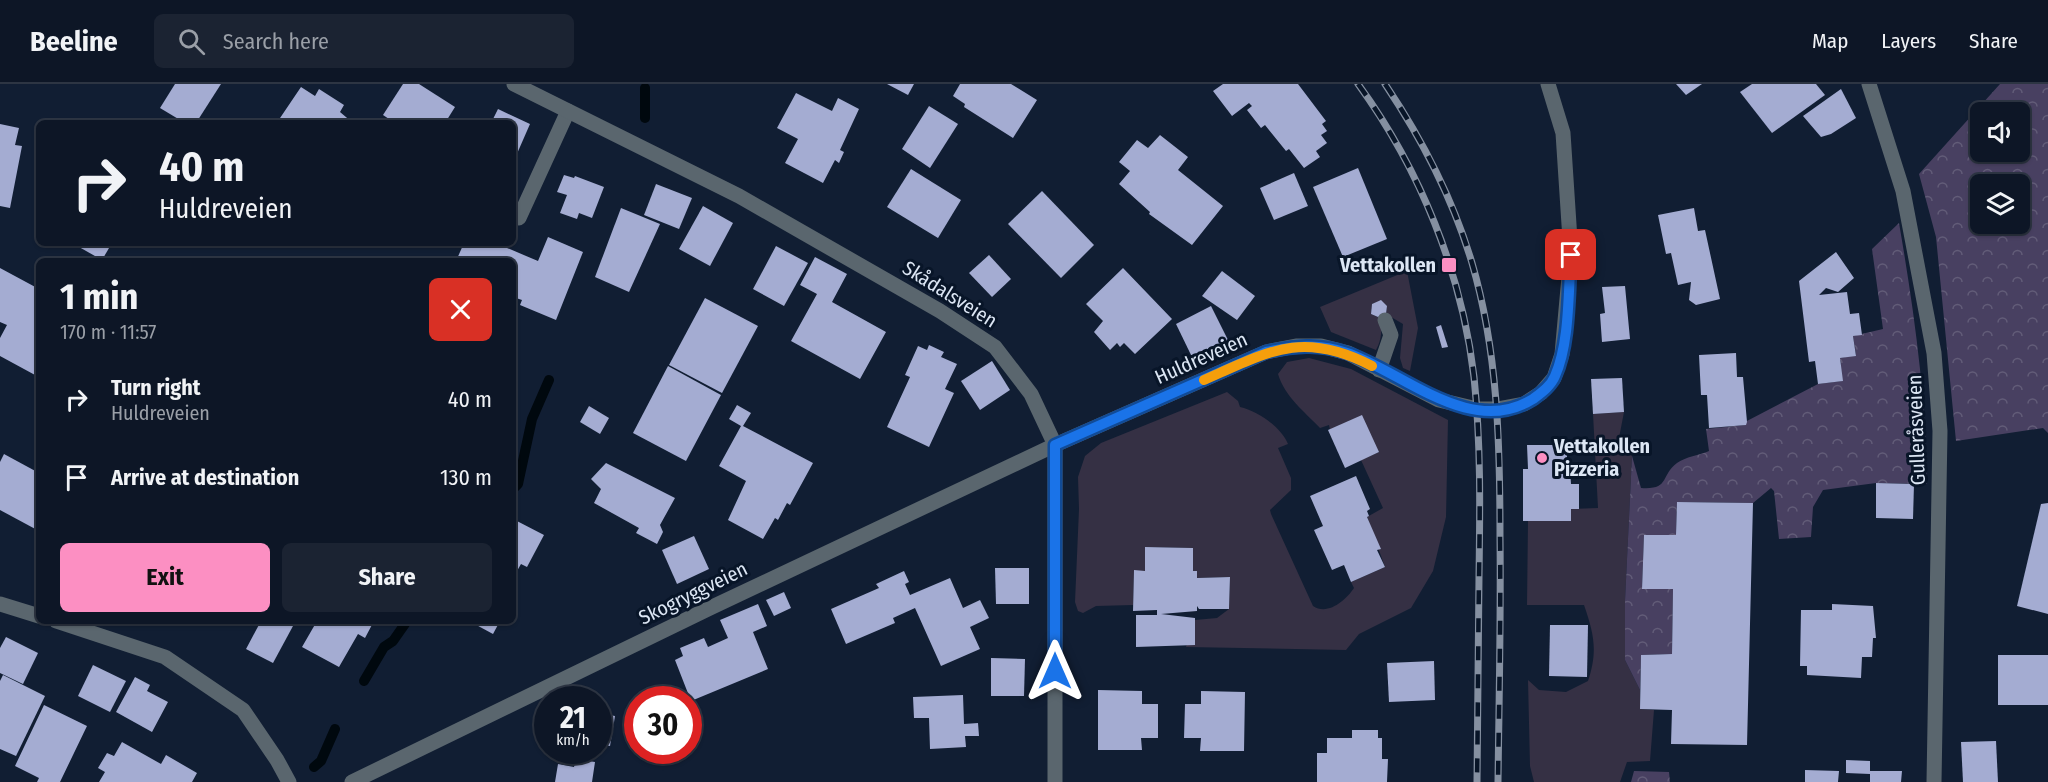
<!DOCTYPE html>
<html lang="en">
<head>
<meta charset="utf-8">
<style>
  :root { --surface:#0d1626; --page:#1b2332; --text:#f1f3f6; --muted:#9a9fa7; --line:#2d3543; --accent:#fc8fc2 }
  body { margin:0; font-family:"Fira Sans Condensed",sans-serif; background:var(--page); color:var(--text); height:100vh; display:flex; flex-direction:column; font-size:22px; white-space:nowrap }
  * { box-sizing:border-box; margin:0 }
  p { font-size:20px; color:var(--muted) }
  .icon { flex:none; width:33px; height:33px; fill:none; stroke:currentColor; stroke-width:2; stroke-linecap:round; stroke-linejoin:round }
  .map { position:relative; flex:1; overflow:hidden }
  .details { position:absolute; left:36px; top:174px; width:480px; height:366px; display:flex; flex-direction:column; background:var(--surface); border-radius:9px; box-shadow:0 2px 4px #0004,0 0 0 2px var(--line) }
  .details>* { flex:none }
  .hud { position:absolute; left:36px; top:36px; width:480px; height:126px; border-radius:9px; box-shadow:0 2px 4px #0004,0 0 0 2px var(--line); background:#0d1626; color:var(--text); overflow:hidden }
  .tools { position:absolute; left:1970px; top:18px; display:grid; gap:12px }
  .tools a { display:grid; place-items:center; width:60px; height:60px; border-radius:9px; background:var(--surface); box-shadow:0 2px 4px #0004,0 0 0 2px var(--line); font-size:30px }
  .speed { position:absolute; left:534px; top:602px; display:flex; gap:12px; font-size:30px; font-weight:700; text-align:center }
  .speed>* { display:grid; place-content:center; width:78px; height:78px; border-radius:50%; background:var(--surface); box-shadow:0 2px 4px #0004,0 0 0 2px var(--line); line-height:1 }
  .speed small { font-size:15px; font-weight:400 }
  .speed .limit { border:9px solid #d22; background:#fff; color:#111 }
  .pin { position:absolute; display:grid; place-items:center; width:51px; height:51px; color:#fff; margin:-26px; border-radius:12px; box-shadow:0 3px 9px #0006 }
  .me { position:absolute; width:66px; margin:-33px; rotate:0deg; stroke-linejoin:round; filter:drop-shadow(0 0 4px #0008) }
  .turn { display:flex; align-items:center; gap:21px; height:126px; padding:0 24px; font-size:27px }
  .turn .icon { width:78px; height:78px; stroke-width:2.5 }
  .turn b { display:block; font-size:42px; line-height:51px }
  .round { display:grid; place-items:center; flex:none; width:63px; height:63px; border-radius:9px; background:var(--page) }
  .overview { display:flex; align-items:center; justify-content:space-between; height:102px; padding:0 24px }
  h1 { font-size:36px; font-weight:700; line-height:45px }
  .cta { display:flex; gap:12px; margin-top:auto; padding:12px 24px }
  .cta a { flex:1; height:69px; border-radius:9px; background:var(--accent); color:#111; font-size:24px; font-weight:700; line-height:69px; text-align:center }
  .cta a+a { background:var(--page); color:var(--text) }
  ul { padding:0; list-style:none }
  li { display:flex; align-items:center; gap:18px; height:78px; padding:0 24px }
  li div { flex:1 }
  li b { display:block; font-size:22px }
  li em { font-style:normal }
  header { display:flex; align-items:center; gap:36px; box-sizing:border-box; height:84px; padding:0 30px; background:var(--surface); border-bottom:2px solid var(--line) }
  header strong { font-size:28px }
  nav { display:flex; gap:33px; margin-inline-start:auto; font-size:21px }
  .search { width:420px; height:54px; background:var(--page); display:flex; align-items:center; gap:15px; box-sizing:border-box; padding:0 21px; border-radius:9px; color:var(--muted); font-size:22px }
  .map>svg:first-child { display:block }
</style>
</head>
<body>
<header>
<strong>Beeline</strong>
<div class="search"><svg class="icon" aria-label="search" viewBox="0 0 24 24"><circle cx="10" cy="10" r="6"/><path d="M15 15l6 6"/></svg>Search here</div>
<nav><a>Map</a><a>Layers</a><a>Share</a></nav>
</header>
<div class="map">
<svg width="2048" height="698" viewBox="0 0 2048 698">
  <defs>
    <pattern id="forest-crowns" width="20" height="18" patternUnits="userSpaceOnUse" patternTransform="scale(1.5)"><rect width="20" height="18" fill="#484061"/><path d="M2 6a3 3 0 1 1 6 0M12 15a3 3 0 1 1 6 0" fill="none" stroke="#625c78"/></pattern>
  </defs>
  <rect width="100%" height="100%" fill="#111e33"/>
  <!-- grass -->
  <g fill="#353044">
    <path d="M 1407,187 L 1418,244 L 1410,287 L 1403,284 L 1400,274 L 1403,240 L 1386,230 L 1387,222 L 1381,217 L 1372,220 L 1371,230 L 1378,233 C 1383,244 1382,255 1376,266 L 1331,248 L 1320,223 Z"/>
    <path d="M 1309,274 L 1351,285 L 1448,336 L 1446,433 L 1433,487 L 1411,524 L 1359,550 L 1346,566 L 1186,563 L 1195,536 L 1217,534 L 1229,525 L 1230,493 L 1197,494 L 1193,487 L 1193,464 L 1145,463 L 1145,487 L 1134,487 L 1133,521 L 1096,522 L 1083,529 L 1078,527 L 1075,518 L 1079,425 L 1078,393 L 1085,372 L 1101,359 L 1227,308 L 1238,317 L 1240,323 C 1258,327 1281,343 1288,360 L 1278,364 L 1291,394 L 1291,406 L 1270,426 L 1271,430 L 1313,522 C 1328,532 1346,516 1354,504 L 1351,498 L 1385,483 L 1367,433 L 1383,424 L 1361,376 L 1379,368 L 1330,346 L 1329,341 L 1320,344 C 1304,327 1285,313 1278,290 L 1287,278 Z"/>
    <path d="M 1624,328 L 1619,354 L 1632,372 L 1625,517 L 1625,576 L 1640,606 L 1640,625 L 1654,626 L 1650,677 L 1627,678 L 1620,698 L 1534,698 L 1530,682 L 1528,596 L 1539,606 L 1566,608 L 1588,597 C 1598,567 1594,550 1584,521 L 1527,521 L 1528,437 L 1570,437 L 1571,425 L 1598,424 L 1593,330 Z"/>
  </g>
  <!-- forest -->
  <g fill="url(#forest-crowns)" fill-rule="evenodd">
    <path d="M 2000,0 L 2048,0 L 2048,349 L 2043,344 L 1956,357 L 1936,153 L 1919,90 ZM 1980,28 L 2019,28 L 2019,68 L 1980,68 ZM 1980,100 L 2019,100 L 2019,140 L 1980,140 Z"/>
    <path d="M 1899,139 C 1914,226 1926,312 1927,400 L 1876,399 L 1823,406 L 1813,423 L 1811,453 L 1779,455 L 1774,407 L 1771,404 L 1753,419 L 1677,418 L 1676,451 L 1644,451 L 1642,504 L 1673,505 L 1672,570 L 1641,571 L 1640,606 L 1625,576 L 1625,517 L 1632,372 L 1641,404 C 1670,406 1660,392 1677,379 C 1685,373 1700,371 1709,367 L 1706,345 L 1745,341 L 1745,338 L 1818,300 L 1842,297 L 1840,274 L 1856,271 L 1853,252 L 1883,245 L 1872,165 Z"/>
    <path d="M 1634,687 L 1669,688 L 1670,698 L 1631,698 Z"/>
  </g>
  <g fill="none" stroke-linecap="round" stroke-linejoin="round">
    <!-- stream -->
    <g stroke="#00080e" stroke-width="10">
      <path d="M 645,34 L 645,4"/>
      <path d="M 513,405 L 518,400 L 532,335 L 549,296"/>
      <path d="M 364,597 L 384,563 L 393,557 L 407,537"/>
      <path d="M 314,683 L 321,677 L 335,645"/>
    </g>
  </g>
  <!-- building -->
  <g fill="#a4acd2">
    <path d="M 175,0 L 221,0 L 196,39 L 185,39 L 160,24 Z"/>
    <path d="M 403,0 L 419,0 L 455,23 L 445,39 L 395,39 L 383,31 Z"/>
    <path d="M 887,0 L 914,0 L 908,11 Z"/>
    <path d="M 960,0 L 1011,0 L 1037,16 L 1013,54 L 964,23 L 965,20 L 953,12 Z"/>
    <path d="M 1223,0 L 1298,0 L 1326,37 L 1322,40 L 1327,47 L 1321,51 L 1327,59 L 1316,67 L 1320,73 L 1304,84 L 1289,65 L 1286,67 L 1265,41 L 1261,44 L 1247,26 L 1252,22 L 1249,19 L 1232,32 L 1213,7 Z"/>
    <path d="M 1676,0 L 1702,0 L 1686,11 Z"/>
    <path d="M 1752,0 L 1816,0 L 1825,11 L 1772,49 L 1740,8 Z"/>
    <path d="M 301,3 L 315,12 L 319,5 L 344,21 L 340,28 L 353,39 L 278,37 Z"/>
    <path d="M 1841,5 L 1856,34 L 1831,50 L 1821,53 L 1803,32 Z"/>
    <path d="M 796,9 L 832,27 L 838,14 L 859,25 L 840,66 L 844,68 L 839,79 L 835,76 L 823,99 L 785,79 L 798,55 L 777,44 Z"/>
    <path d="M 929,22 L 958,40 L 930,84 L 902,65 Z"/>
    <path d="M 498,25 L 530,40 L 516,72 L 513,71 L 513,39 L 491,39 Z"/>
    <path d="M 0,40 L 19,44 L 15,61 L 22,62 L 10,124 L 0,122 Z"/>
    <path d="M 1160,51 L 1188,73 L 1178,86 L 1223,122 L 1192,161 L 1149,130 L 1150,128 L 1119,100 L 1130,87 L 1119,78 L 1137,56 L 1148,64 Z"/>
    <path d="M 1358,84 L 1387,155 L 1343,173 L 1313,103 Z"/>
    <path d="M 911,85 L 961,116 L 938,154 L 887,123 Z"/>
    <path d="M 1294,89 L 1308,122 L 1274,136 L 1260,104 Z"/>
    <path d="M 564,91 L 574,94 L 575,92 L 604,103 L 592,134 L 579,129 L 577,135 L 560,129 L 567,111 L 557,108 Z"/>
    <path d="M 656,100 L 692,114 L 679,145 L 644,131 Z"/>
    <path d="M 1042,107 L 1094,161 L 1061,194 L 1008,140 Z"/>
    <path d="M 703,122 L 733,139 L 710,182 L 679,165 Z"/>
    <path d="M 621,124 L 660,140 L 629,208 L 595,193 Z"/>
    <path d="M 1694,124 L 1698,147 L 1705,146 L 1720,215 L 1696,221 L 1689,216 L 1691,198 L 1678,201 L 1671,169 L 1666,170 L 1658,131 Z"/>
    <path d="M 548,153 L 583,168 L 556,236 L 520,221 L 522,216 L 513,213 L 513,177 L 456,177 L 464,159 L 501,159 L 500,161 L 538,177 Z"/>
    <path d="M 72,159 L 112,159 L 102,176 Z"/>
    <path d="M 776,162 L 808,179 L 784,222 L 753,205 Z"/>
    <path d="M 1836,168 L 1854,194 L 1838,208 L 1826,204 L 1819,211 L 1847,208 L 1850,230 L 1859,229 L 1862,251 L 1853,252 L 1856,272 L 1840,274 L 1843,297 L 1818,300 L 1815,277 L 1809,278 L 1799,197 Z"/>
    <path d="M 989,171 L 1011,195 L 992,213 L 969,189 Z"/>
    <path d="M 815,173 L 847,190 L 832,218 L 886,248 L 860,295 L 791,257 L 817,210 L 800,201 Z"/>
    <path d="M 0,184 L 39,205 L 39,283 L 35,291 L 0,272 L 0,254 L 7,241 L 0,238 Z"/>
    <path d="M 1123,184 L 1172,235 L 1135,270 L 1124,259 L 1120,263 L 1117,259 L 1110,266 L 1094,248 L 1103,237 L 1086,220 Z"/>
    <path d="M 1222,187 L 1255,212 L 1237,236 L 1202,212 Z"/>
    <path d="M 1625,202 L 1630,255 L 1602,258 L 1600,230 L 1605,229 L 1602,203 Z"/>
    <path d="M 705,214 L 758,242 L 722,309 L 669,281 Z"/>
    <path d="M 1381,216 L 1387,222 L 1386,230 L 1378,233 L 1371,230 L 1372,220 Z"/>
    <path d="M 1211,222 L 1228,256 L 1192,273 L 1176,240 Z"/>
    <path d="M 1441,241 L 1448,263 L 1442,264 L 1436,243 Z"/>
    <path d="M 929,261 L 944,268 L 941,273 L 957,280 L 945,305 L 954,309 L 929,363 L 887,343 L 910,293 L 905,291 L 918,262 L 927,266 Z"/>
    <path d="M 1736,269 L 1737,293 L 1743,293 L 1747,338 L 1746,341 L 1709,344 L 1707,311 L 1701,311 L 1699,271 Z"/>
    <path d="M 992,277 L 1010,306 L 980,326 L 961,297 Z"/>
    <path d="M 668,282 L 721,311 L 686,377 L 633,349 Z"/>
    <path d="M 1622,294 L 1624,328 L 1593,330 L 1591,295 Z"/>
    <path d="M 737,321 L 751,329 L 743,342 L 813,379 L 790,421 L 787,419 L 778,436 L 775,434 L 763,455 L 728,436 L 746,397 L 719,382 L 741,342 L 729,335 Z"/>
    <path d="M 589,322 L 609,334 L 600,350 L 580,338 Z"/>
    <path d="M 1362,331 L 1379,368 L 1345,384 L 1328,346 Z"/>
    <path d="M 1527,361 L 1567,361 L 1567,385 L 1570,385 L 1571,400 L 1579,400 L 1579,425 L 1571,425 L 1571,437 L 1523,437 L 1523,385 L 1528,385 Z"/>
    <path d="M 4,370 L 39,389 L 39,447 L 0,426 L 0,378 Z"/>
    <path d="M 606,379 L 675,414 L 660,441 L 663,448 L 657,460 L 636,449 L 639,444 L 594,419 L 601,405 L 591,395 Z"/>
    <path d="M 1356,392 L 1370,425 L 1367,427 L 1369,432 L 1367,433 L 1381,465 L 1377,466 L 1385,483 L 1351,498 L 1344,481 L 1332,486 L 1314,446 L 1323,442 L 1310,412 Z"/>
    <path d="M 1876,399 L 1914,400 L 1913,435 L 1876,434 Z"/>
    <path d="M 1677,418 L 1753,419 L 1747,661 L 1671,660 L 1672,626 L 1640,625 L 1641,571 L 1672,570 L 1673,505 L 1642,505 L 1644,451 L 1676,451 Z"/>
    <path d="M 2048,419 L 2048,530 L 2017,522 L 2041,420 Z"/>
    <path d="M 515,436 L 544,451 L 527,483 L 521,480 L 513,494 L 513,440 Z"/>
    <path d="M 694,452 L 709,485 L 677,500 L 662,466 Z"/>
    <path d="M 1145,463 L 1193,464 L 1193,487 L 1197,487 L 1197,494 L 1230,493 L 1229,525 L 1199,525 L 1197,522 L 1197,527 L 1161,530 L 1195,534 L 1195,561 L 1136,563 L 1136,531 L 1157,531 L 1157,526 L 1133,527 L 1134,486 L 1145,487 Z"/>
    <path d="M 995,484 L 1029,484 L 1029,520 L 996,520 Z"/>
    <path d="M 904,487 L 909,498 L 905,500 L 910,511 L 950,494 L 963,524 L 980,516 L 989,534 L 970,543 L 980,565 L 941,582 L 915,524 L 893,534 L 895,539 L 846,560 L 831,525 L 879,504 L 876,500 Z"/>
    <path d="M 784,508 L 791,524 L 774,532 L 766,516 Z"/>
    <path d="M 758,520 L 767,542 L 753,548 L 768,585 L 691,617 L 675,576 L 683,572 L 680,564 L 704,554 L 708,563 L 728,554 L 720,536 Z"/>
    <path d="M 1832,520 L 1873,522 L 1876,554 L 1873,554 L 1872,573 L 1862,573 L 1861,594 L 1807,591 L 1807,582 L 1800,582 L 1801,526 L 1832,526 Z"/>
    <path d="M 261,537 L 282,537 L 293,542 L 273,579 L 246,565 Z"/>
    <path d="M 317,537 L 374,537 L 365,554 L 358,550 L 339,583 L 302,563 Z"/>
    <path d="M 469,537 L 500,537 L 493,550 Z"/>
    <path d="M 1550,541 L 1588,541 L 1587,593 L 1549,592 Z"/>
    <path d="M 6,553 L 38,569 L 23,600 L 0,589 L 0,564 Z"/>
    <rect x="1998" y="571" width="50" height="50"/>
    <path d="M 991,574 L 1025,575 L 1024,612 L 991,612 Z"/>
    <path d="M 1434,577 L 1435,616 L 1389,618 L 1387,579 Z"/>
    <path d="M 93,581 L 126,597 L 110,628 L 78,612 Z"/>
    <path d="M 3,591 L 45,612 L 16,672 L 0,665 L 0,597 Z"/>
    <path d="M 135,593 L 150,601 L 147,607 L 168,618 L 152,648 L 116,628 Z"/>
    <path d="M 1098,606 L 1142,607 L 1142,620 L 1158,620 L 1158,654 L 1141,654 L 1142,666 L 1098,666 Z"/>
    <path d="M 1201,607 L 1245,608 L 1244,667 L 1200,667 L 1201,654 L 1184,654 L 1185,620 L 1201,620 Z"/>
    <path d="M 963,611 L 964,640 L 978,639 L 979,652 L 965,652 L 966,663 L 930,665 L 929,634 L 914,634 L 913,613 Z"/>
    <path d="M 44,621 L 87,642 L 60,698 L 37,698 L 39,694 L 15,682 Z"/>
    <path d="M 598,629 L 615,632 L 610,662 L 598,660 Z"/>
    <path d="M 1352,646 L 1378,646 L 1378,654 L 1382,654 L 1382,675 L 1388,675 L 1387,698 L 1317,698 L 1317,669 L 1327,669 L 1327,654 L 1352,654 Z"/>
    <path d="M 1996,657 L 1998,698 L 1963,698 L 1961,658 Z"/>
    <path d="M 122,658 L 161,680 L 166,671 L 197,689 L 192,698 L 99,698 L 105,688 L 98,684 L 107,669 L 114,672 Z"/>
    <path d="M 576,675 L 595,678 L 592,698 L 555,698 L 558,680 L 574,683 Z"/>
    <path d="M 1846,676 L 1870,677 L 1870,687 L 1902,687 L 1901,698 L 1870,698 L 1870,690 L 1846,689 Z"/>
    <path d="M 1805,686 L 1839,687 L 1838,698 L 1805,698 Z"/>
  </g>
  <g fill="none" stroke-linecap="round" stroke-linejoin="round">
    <!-- service -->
    <g stroke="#5a666e" stroke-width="15">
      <path d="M 519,134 L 568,27"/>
      <path d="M 1379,286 L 1391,251 L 1385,236"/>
    </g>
    <!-- minor -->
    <g stroke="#5a666e" stroke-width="15">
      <path d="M 514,0 L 739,112 L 940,227 L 995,263 L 1031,310 L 1055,361 L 1055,698"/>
      <path d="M 1869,0 L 1903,107 L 1934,269 L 1940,347 L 1934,698"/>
      <path d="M 0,520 L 39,532"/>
      <path d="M 56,537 L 165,573 L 243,626 L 277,676 L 289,698"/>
      <path d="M 352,698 L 710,524 L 1055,361 L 1266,268 L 1296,262 L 1321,262 L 1348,269 L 1439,316 L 1477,325 L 1497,325 L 1524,320 L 1541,309 L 1554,294 L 1562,270 L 1571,171 L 1563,49 L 1548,0"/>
    </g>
    <defs>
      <g id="rail">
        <path d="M 1358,0 C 1420,85 1462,189 1474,293 C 1481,360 1480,426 1479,493 C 1478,561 1478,630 1477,698"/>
        <path d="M 1385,0 C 1422,55 1453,115 1472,179 C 1498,268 1500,360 1500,453 C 1501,535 1499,616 1498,698"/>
      </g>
    </defs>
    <!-- rail casing -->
    <use href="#rail" stroke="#8590a1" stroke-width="7"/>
    <!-- rail -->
    <use href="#rail" stroke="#081528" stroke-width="4.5" stroke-dasharray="14" stroke-linecap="butt"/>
  </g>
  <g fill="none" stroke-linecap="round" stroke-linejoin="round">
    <defs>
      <path id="route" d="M 1055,587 L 1055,361 L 1266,268 C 1294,262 1319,259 1347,269 C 1403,288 1470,354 1533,315 C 1541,309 1551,302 1555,292 C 1570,259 1568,207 1571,171"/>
    </defs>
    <!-- route casing -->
    <use href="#route" stroke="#114b97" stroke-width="15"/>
    <!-- route -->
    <use href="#route" stroke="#1a73e8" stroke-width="10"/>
    <!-- slow -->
    <path stroke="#f59e0b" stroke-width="10" d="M 1204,296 C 1269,267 1303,246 1372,282"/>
  </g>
  <!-- markers -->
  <g fill="#fc8fc2" stroke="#081528" stroke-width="2">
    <rect x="1441" y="173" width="16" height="16" rx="3"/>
    <circle cx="1542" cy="374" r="6"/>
  </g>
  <g text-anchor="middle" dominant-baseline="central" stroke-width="6" stroke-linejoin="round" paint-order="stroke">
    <!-- poi labels -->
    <g font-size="20" font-weight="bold" fill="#dce6f4" stroke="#081528" text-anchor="end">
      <text x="1436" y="181">Vettakollen</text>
      <text x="1554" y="362" text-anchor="start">Vettakollen<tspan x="1554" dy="23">Pizzeria</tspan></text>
    </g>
    <!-- street labels -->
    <g font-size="20" fill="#dce6f4" stroke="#081528">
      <text transform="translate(950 210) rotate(32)">Skådalsveien</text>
      <text transform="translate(1201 274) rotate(-24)">Huldreveien</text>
      <text transform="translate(1916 346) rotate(-92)">Gulleråsveien</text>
      <text transform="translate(693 509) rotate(-26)">Skogryggveien</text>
    </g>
  </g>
</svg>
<div class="tools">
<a><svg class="icon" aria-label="sound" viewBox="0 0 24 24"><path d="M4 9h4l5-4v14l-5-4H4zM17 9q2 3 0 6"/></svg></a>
<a><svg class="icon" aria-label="layers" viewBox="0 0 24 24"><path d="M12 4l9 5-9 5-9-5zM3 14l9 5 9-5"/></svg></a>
</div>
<div class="speed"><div>21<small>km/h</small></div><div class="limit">30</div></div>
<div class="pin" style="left:1571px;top:171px;background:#d93025"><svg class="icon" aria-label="arrive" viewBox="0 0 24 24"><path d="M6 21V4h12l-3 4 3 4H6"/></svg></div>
<svg class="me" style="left:1055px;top:587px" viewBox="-20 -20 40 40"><path d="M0-17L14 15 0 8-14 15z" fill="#1a73e8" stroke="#fff" stroke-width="4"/></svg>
<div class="hud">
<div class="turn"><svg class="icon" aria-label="right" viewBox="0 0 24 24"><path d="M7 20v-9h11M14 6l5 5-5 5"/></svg><div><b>40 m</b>Huldreveien</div></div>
</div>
<section class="details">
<div class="overview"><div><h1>1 min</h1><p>170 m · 11:57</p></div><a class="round" style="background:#d93025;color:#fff"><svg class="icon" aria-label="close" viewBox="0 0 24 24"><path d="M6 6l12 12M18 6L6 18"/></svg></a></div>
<ul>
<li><svg class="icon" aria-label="right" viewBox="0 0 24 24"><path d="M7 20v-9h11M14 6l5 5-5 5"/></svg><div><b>Turn right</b><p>Huldreveien</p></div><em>40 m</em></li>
<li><svg class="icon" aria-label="arrive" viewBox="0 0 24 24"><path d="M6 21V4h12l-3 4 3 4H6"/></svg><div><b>Arrive at destination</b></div><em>130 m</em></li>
</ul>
<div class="cta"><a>Exit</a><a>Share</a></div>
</section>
</div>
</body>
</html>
